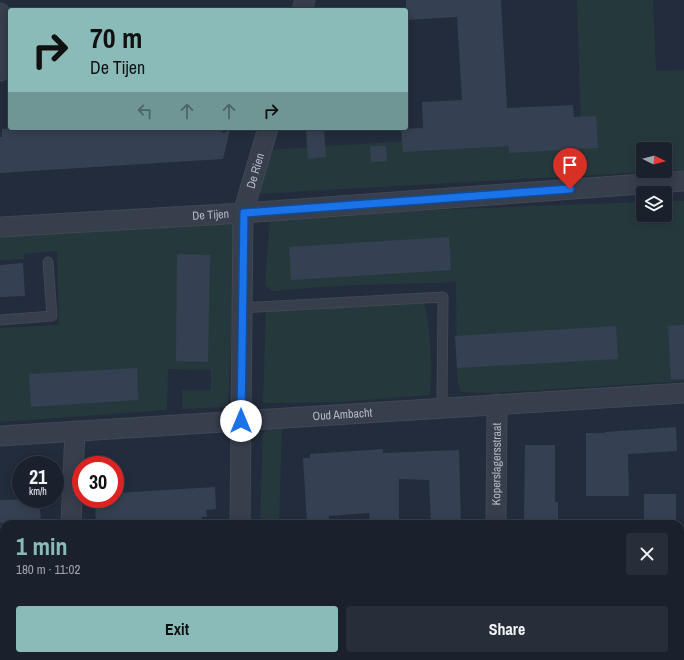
<!DOCTYPE html>
<html lang="en">
<head>
<meta charset="utf-8">
<style>
  :root { --surface:#1a212d; --page:#272e39; --text:#f1f3f6; --muted:#9fa3aa; --line:#383e49; --accent:#8bbbb9 }
  body { margin:0; font-family:"Archivo Narrow",sans-serif; background:var(--page); color:var(--text); height:100vh; display:flex; flex-direction:column; font-size:15px; white-space:nowrap }
  * { box-sizing:border-box; margin:0 }
  p { font-size:13px; color:var(--muted) }
  .icon { flex:none; width:22px; height:22px; fill:none; stroke:currentColor; stroke-width:2; stroke-linecap:round; stroke-linejoin:round }
  .map { position:relative; flex:1; overflow:hidden }
  .details { position:absolute; left:0px; top:520px; width:684px; height:140px; display:flex; flex-direction:column; background:var(--surface); border-radius:12px 12px 0 0; box-shadow:0 2px 10px #0003,0 0 0 1px var(--line) }
  .details>* { flex:none }
  .hud { position:absolute; left:8px; top:8px; width:400px; height:122px; border-radius:4px; box-shadow:0 2px 10px #0003,0 0 0 1px var(--line); background:#8bbbb9; color:#111; overflow:hidden }
  .needle { width:26px; rotate:96deg }
  .tools { position:absolute; left:636px; top:142px; display:grid; gap:8px }
  .tools a { display:grid; place-items:center; width:36px; height:36px; border-radius:4px; background:var(--surface); box-shadow:0 2px 10px #0003,0 0 0 1px var(--line); font-size:20px }
  .speed { position:absolute; left:12px; top:456px; display:flex; gap:8px; font-size:20px; font-weight:700; text-align:center }
  .speed>* { display:grid; place-content:center; width:52px; height:52px; border-radius:50%; background:var(--surface); box-shadow:0 2px 10px #0003,0 0 0 1px var(--line); line-height:1 }
  .speed small { font-size:10px; font-weight:400 }
  .speed .limit { border:6px solid #d22; background:#fff; color:#111 }
  .pin { position:absolute; display:grid; place-items:center; width:34px; height:34px; color:#fff; margin:-41px -17px; border-radius:50% 50% 50% 0; rotate:-45deg; box-shadow:0 0 4px #0007 }
  .pin .icon { rotate:45deg }
  .me { position:absolute; width:44px; margin:-22px; rotate:0deg; stroke-linejoin:round; filter:drop-shadow(0 0 3px #0008) }
  .turn { display:flex; align-items:center; gap:14px; height:84px; padding:0 16px; font-size:18px }
  .turn .icon { width:52px; height:52px; stroke-width:2.5 }
  .turn b { display:block; font-size:28px; line-height:34px }
  .lanes { display:flex; align-items:center; height:38px; padding:0 16px; background:#0003; justify-content:center; gap:20px; direction:ltr }
  .lanes .off { opacity:.35 }
  .round { display:grid; place-items:center; flex:none; width:42px; height:42px; border-radius:4px; background:var(--page) }
  .head { display:flex; align-items:center; justify-content:space-between; height:68px; padding:0 16px }
  h1 { font-size:24px; font-weight:800; line-height:30px; color:var(--accent) }
  .primary-button { display:flex; gap:8px; margin-top:auto; padding:8px 16px }
  .primary-button a { flex:1; height:46px; border-radius:4px; background:var(--accent); color:#111; font-size:16px; font-weight:800; line-height:46px; text-align:center }
  .primary-button a+a { background:var(--page); color:var(--text) }
  .map>svg:first-child { display:block }
</style>
</head>
<body>
<div class="map">
<svg width="684" height="660" viewBox="0 0 684 660">
  <rect width="100%" height="100%" fill="#232c3c"/>
  <!-- green -->
  <g fill="#25393d" fill-rule="evenodd">
    <path d="M 577,0 L 653,0 L 656,71 L 684,70 L 684,170 L 252,194 L 267,150 L 581,130 ZM 643,149 L 665,149 L 665,171 L 643,171 Z"/>
    <path d="M 665,201 L 684,201 L 684,381 L 492,393 L 461,392 L 458,384 L 457,373 L 456,282 L 334,286 L 273,291 L 265,286 L 270,219 L 456,209 L 643,202 L 643,215 L 665,215 Z"/>
    <path d="M 233,221 L 236,231 L 228,407 L 182,409 L 182,390 L 211,390 L 211,370 L 168,369 L 167,410 L 0,422 L 0,328 L 59,325 L 57,251 L 24,254 L 24,259 L 0,260 L 0,234 Z"/>
    <path d="M 423,301 C 430,314 433,380 429,395 L 342,402 L 263,403 L 266,306 Z"/>
    <path d="M 273,427 L 282,427 L 279,524 L 260,524 L 263,433 Z"/>
    <path d="M 256,656 L 276,656 L 276,660 L 255,660 Z"/>
  </g>
  <!-- building -->
  <g fill="#354052">
    <path d="M 406,0 L 501,0 L 507,108 L 573,105 L 574,117 L 596,116 L 598,148 L 509,153 L 509,146 L 403,152 L 401,129 L 423,128 L 422,102 L 462,100 L 457,17 L 406,20 Z"/>
    <path d="M 23,128 L 220,128 L 223,133 L 230,130 L 223,159 L 0,173 L 0,137 L 2,137 L 2,129 Z"/>
    <path d="M 306,128 L 324,128 L 326,157 L 308,159 Z"/>
    <path d="M 370,146 L 386,146 L 387,161 L 371,162 Z"/>
    <path d="M 449,237 L 451,270 L 291,280 L 289,247 Z"/>
    <path d="M 177,254 L 210,255 L 208,362 L 176,361 Z"/>
    <path d="M 23,263 L 25,296 L 0,297 L 0,265 Z"/>
    <path d="M 684,325 L 684,379 L 671,379 L 668,326 Z"/>
    <path d="M 616,326 L 618,359 L 457,368 L 455,336 Z"/>
    <path d="M 137,368 L 138,400 L 31,407 L 29,374 Z"/>
    <path d="M 676,427 L 677,451 L 628,454 L 629,496 L 586,496 L 586,433 L 605,433 L 605,432 Z"/>
    <path d="M 525,445 L 555,445 L 555,502 L 558,502 L 558,521 L 555,521 L 555,524 L 524,524 Z"/>
    <path d="M 383,449 L 383,453 L 459,450 L 461,524 L 431,524 L 429,480 L 399,479 L 399,521 L 370,521 L 369,513 L 329,516 L 330,524 L 307,524 L 303,458 L 310,458 L 310,454 Z"/>
    <path d="M 215,487 L 216,509 L 206,510 L 207,517 L 202,517 L 202,524 L 96,524 L 95,503 L 105,503 L 105,499 L 115,499 L 115,493 Z"/>
    <rect x="644" y="494" width="32" height="30"/>
    <path d="M 39,499 L 41,520 L 0,523 L 0,500 Z"/>
  </g>
  <g fill="none" stroke-linecap="round" stroke-linejoin="round">
    <defs>
      <g id="lane">
        <path d="M 241,308 L 443,297 L 442,408"/>
        <path d="M 0,320 L 52,316 L 48,262"/>
      </g>
      <g id="street">
        <path d="M 302,10 L 305,0"/>
        <path d="M 0,13 L 0,71"/>
        <path id="s1" d="M 0,227 L 243,213 L 684,181"/>
        <path id="s2" d="M 0,436 L 684,393"/>
        <path d="M 71,524 L 75,431"/>
        <path id="s3" d="M 240,524 L 243,213 L 268,128"/>
        <path id="s4" d="M 496,524 L 497,404"/>
        <path d="M 65,660 L 65,656"/>
        <path d="M 238,660 L 238,656"/>
        <path d="M 495,660 L 495,656"/>
      </g>
    </defs>
    <!-- lane casing -->
    <use href="#lane" stroke="#404755" stroke-width="11"/>
    <!-- street casing -->
    <use href="#street" stroke="#404755" stroke-width="21"/>
    <!-- lane -->
    <use href="#lane" stroke="#373e4c" stroke-width="9"/>
    <!-- street -->
    <use href="#street" stroke="#373e4c" stroke-width="19"/>
  </g>
  <g fill="none" stroke-linecap="round" stroke-linejoin="round">
    <defs>
      <path id="route" d="M 241,421 L 244,213 L 570,189"/>
    </defs>
    <!-- route casing -->
    <use href="#route" stroke="#114b97" stroke-width="10"/>
    <!-- route -->
    <use href="#route" stroke="#1a73e8" stroke-width="7"/>
  </g>
  <g text-anchor="middle" dominant-baseline="central" stroke-width="4" stroke-linejoin="round" paint-order="stroke">
    <!-- street labels -->
    <g font-size="12" fill="#b2b9c7" stroke="#1c2431">
      <text stroke="none"><textPath href="#s3" startOffset="355">De Rien</textPath></text>
      <text stroke="none"><textPath href="#s1" startOffset="211">De Tijen</textPath></text>
      <text stroke="none"><textPath href="#s2" startOffset="343">Oud Ambacht</textPath></text>
      <text stroke="none"><textPath href="#s4" startOffset="60">Koperslagersstraat</textPath></text>
    </g>
  </g>
</svg>
<div class="tools">
<a><svg class="needle" viewBox="-14 -14 28 28"><path d="M0-13l5 13h-10z" fill="#e53935"/><path d="M0 13l5-13h-10z" fill="#9fa3aa"/></svg></a>
<a><svg class="icon" aria-label="layers" viewBox="0 0 24 24"><path d="M12 4l9 5-9 5-9-5zM3 14l9 5 9-5"/></svg></a>
</div>
<div class="speed"><div>21<small>km/h</small></div><div class="limit">30</div></div>
<div class="pin" style="left:570px;top:189px;background:#d93025"><svg class="icon" aria-label="arrive" viewBox="0 0 24 24"><path d="M6 21V4h12l-3 4 3 4H6"/></svg></div>
<svg class="me" style="left:241px;top:421px" viewBox="-20 -20 40 40"><circle r="19" fill="#fff"/><path d="M0-13L10 11 0 6-10 11z" fill="#1a73e8"/></svg>
<div class="hud">
<div class="turn"><svg class="icon" aria-label="right" viewBox="0 0 24 24"><path d="M7 20v-9h11M14 6l5 5-5 5"/></svg><div><b>70 m</b>De Tijen</div></div>
<div class="lanes"><svg class="icon off" aria-label="left" viewBox="0 0 24 24"><path d="M17 20v-9H6M10 6l-5 5 5 5"/></svg><svg class="icon off" aria-label="ahead" viewBox="0 0 24 24"><path d="M12 20V5M6 11l6-6 6 6"/></svg><svg class="icon off" aria-label="ahead" viewBox="0 0 24 24"><path d="M12 20V5M6 11l6-6 6 6"/></svg><svg class="icon" aria-label="right" viewBox="0 0 24 24"><path d="M7 20v-9h11M14 6l5 5-5 5"/></svg></div>
</div>
<section class="details">
<div class="head"><div><h1>1 min</h1><p>180 m · 11:02</p></div><a class="round"><svg class="icon" aria-label="close" viewBox="0 0 24 24"><path d="M6 6l12 12M18 6L6 18"/></svg></a></div>
<div class="primary-button"><a>Exit</a><a>Share</a></div>
</section>
</div>
</body>
</html>
